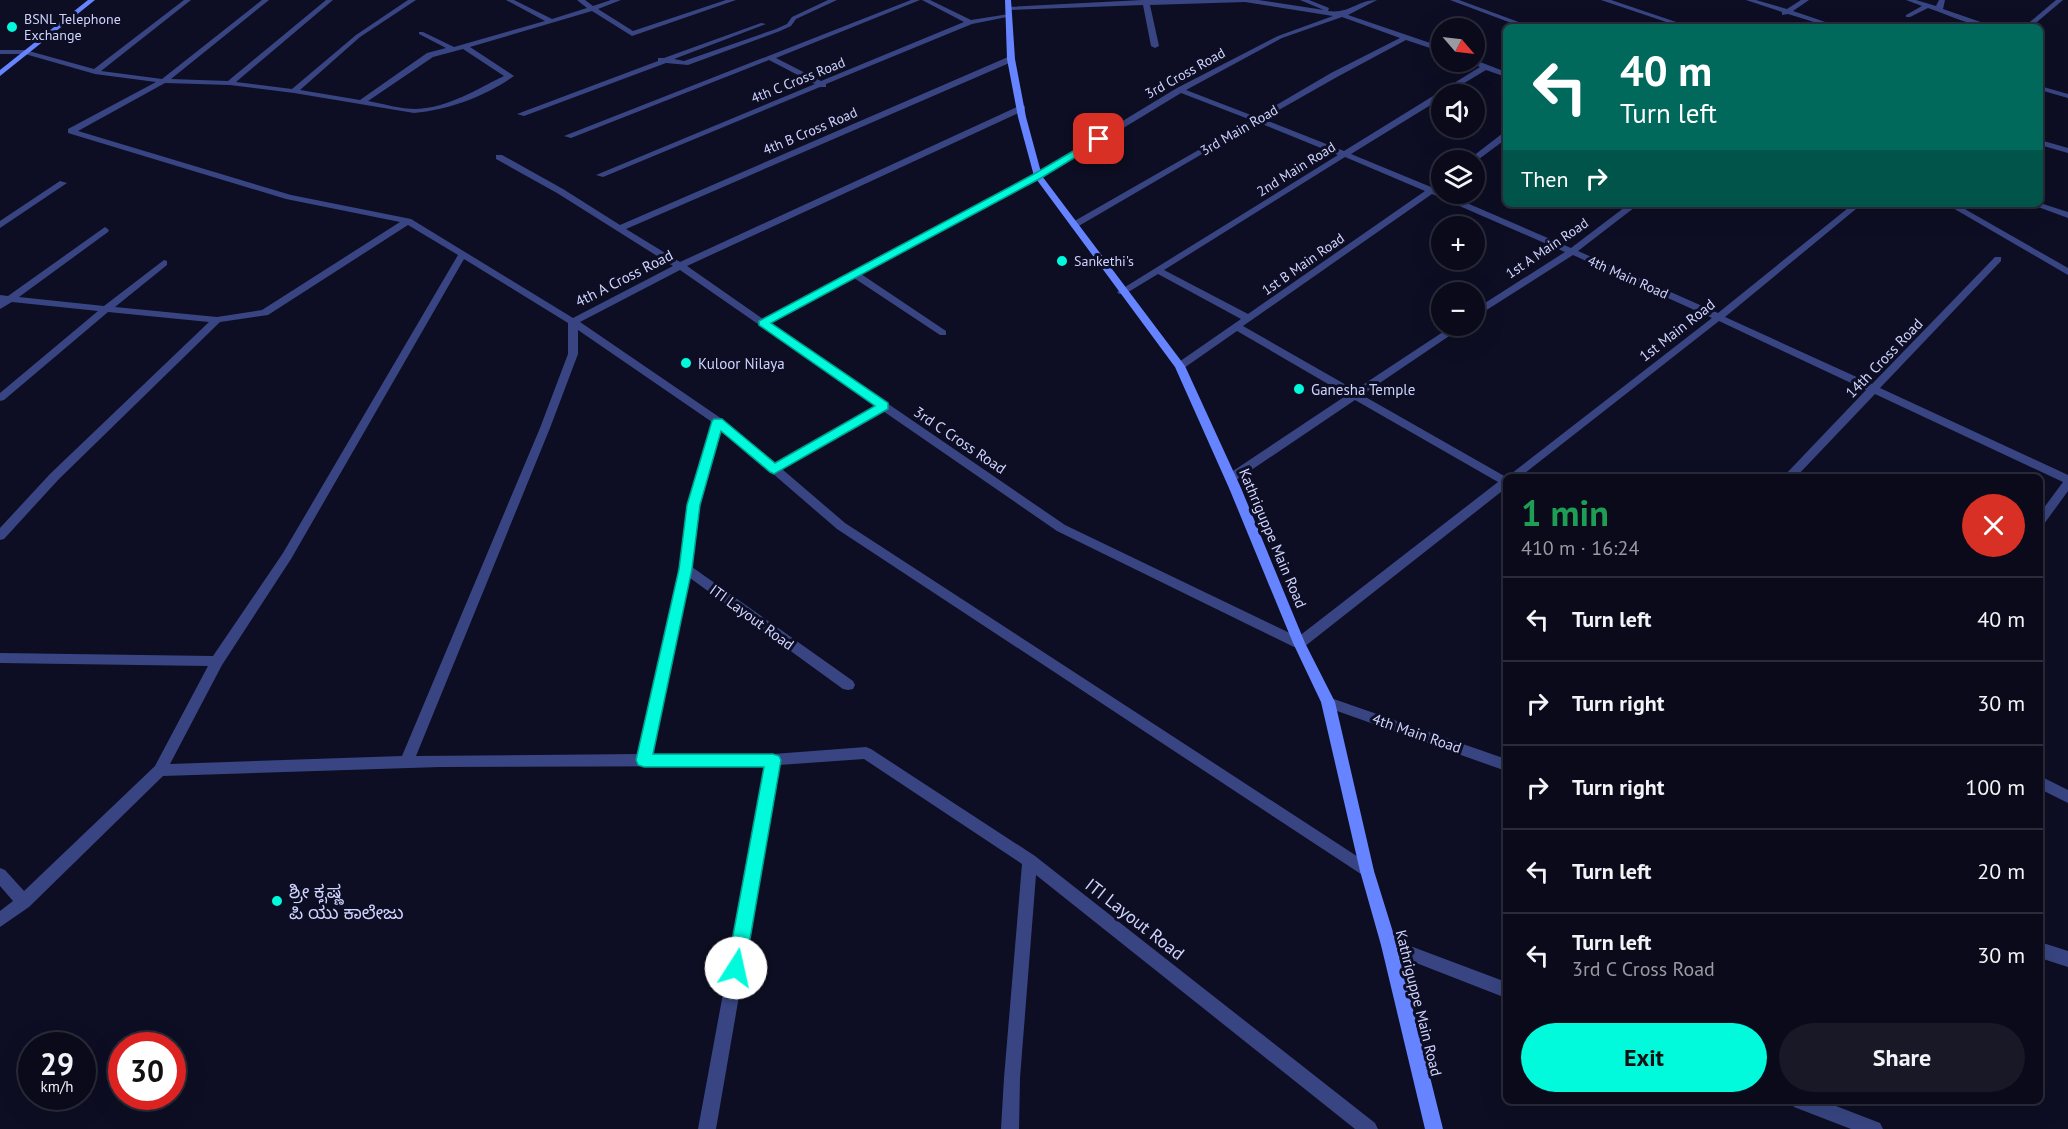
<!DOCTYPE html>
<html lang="en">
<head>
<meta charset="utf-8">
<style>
  :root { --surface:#0a0a1a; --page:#181827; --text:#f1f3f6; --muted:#999aa2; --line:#2a2b39; --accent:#00fadb }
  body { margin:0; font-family:"PT Sans","Noto Sans Kannada",sans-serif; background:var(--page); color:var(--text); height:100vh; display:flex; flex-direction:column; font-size:22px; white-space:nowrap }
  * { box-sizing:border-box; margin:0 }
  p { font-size:20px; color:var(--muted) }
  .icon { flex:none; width:33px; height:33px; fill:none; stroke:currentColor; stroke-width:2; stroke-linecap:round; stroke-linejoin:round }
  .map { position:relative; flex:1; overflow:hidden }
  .side { position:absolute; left:1503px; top:474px; width:540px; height:630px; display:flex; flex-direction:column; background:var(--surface); border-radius:9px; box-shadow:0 6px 24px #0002,0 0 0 2px var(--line) }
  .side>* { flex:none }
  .top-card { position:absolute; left:1503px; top:24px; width:540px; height:183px; border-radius:9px; box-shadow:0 6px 24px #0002,0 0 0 2px var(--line); background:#00695c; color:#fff; overflow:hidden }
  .needle { width:39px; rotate:118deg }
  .controls { position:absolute; left:1431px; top:18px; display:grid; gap:12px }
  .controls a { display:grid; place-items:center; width:54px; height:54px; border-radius:50%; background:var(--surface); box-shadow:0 6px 24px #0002,0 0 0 2px var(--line); font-size:30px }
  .speed { position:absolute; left:18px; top:1032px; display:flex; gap:12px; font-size:30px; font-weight:700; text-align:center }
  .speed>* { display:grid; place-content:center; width:78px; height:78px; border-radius:50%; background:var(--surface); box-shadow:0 6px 24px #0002,0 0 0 2px var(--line); line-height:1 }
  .speed small { font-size:15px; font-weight:400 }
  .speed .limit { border:9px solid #d22; background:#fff; color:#111 }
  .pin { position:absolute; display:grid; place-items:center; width:51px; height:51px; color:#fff; margin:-26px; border-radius:12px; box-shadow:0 3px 9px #0006 }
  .me { position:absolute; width:66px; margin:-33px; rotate:10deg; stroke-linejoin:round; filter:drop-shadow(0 0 4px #0008) }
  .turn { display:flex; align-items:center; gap:21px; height:126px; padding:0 18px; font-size:27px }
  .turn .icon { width:78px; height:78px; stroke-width:2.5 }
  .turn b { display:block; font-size:42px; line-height:51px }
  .then { display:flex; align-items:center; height:57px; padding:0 18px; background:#0003; gap:12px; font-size:22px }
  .round { display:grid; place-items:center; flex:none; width:63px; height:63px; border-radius:32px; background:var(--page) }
  .headline { display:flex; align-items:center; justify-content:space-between; height:102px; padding:0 18px }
  h1 { font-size:36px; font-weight:700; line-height:45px; color:#1e9e55 }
  .primary-button { display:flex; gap:12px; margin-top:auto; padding:12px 18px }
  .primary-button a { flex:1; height:69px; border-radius:36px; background:var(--accent); color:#111; font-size:24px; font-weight:700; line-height:69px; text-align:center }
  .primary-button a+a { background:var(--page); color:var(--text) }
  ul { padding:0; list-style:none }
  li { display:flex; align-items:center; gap:18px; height:84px; padding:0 18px; border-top:2px solid var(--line) }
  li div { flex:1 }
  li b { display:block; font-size:22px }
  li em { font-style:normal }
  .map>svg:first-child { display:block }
</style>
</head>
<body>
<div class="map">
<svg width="2068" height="1129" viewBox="0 0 2068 1129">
  <rect width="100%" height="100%" fill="#0d0e23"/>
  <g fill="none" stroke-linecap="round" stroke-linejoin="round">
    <!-- street -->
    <g fill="#384582" fill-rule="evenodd">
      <path d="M 184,0 L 191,0 L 101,71 L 162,79 L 262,0 L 269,0 L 171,79 L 228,81 L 326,0 L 333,0 L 236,82 L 292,89 L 356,35 L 408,0 L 416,0 L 360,37 L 300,90 L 360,100 L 427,53 L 446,48 L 419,34 L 419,32 L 423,32 L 454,47 L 545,21 L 506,0 L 514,0 L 552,19 L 587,8 L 577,0 L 585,0 L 593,6 L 611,0 L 621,0 L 598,9 L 633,31 L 726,0 L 736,0 L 632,36 L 592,11 L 470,47 L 514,76 C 486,96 449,110 414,113 L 294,93 L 230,85 L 165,83 L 78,131 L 291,195 L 411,219 L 573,318 L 673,266 L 557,193 L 496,159 L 496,155 L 502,155 L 563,189 L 620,225 L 1008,57 L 1014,57 L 1014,61 L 626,229 L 680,262 L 1019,106 L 1025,106 L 1025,110 L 687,266 L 763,319 L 1035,174 L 1177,88 L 1278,36 L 1333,16 L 1245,2 L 1150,5 L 1159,46 L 1155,48 L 1151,46 L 1143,5 L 1008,10 L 1005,8 L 1006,7 L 1142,0 L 1258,0 L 1324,10 L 1300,0 L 1309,0 L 1329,8 L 1328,11 C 1350,14 1357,0 1377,0 L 1348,15 L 1442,47 L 1442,52 L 1406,40 L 1337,77 L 1263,119 L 1344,151 L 1480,67 L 1469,62 L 1475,60 L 1506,72 L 1506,77 L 1486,70 L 1446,94 L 1442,94 L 1442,98 L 1351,154 L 1431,187 L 1442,181 L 1442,187 L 1438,190 L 1442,194 L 1446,194 L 1571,248 L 1629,204 L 1639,204 L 1578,251 L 1718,313 L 1853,204 L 1862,204 L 1725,317 L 1872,384 L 1995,257 L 2001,257 L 2001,261 L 1880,388 L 2068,475 L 2068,491 L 2044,524 L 2040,525 L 2040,513 L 2063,482 L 1875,394 L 1796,477 L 1783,477 L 1866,390 L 1719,321 L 1520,477 L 1507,477 L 1712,318 L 1573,255 L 1474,318 L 1474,310 L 1565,252 L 1432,194 L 1243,326 L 1355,390 L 1452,326 L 1463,326 L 1461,328 L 1362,395 L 1506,477 L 1506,488 L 1304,647 L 1294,647 L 1057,531 L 883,411 L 782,469 L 845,523 L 1372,866 L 1374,871 L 1372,876 L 1367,878 L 837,529 L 721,429 L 699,505 L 692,567 L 853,681 L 855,685 L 853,689 L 848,690 L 843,689 L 690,578 L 652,754 L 773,754 L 866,747 L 871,749 L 1035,856 L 1375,1123 L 1378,1129 L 1355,1129 L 1036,875 L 1020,1078 L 1019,1129 L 1001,1129 L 1004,1078 L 1022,864 L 864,759 L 779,765 L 716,1129 L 698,1129 L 765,766 L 440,767 L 163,776 L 29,907 L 0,927 L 0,911 L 13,901 L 0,886 L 0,868 L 5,870 L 24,891 L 155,766 L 208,666 L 0,663 L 0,653 L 213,656 L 283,553 L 458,255 L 408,225 L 268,315 L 220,322 L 58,480 L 4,539 L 0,540 L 0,528 L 50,474 L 209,322 L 108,312 L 4,400 L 0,401 L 0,393 L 98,311 L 12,302 L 0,309 L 0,295 L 8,296 L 105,227 L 109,230 L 108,232 L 19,297 L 104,306 L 164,260 L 167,261 L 167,265 L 115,307 L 217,317 L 262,310 L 400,222 L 286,199 L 68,133 L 68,129 L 156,82 L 95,74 L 25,54 L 0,54 L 0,50 L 25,50 L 94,69 ZM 1342,17 L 1400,38 L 1331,73 L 1256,117 L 1186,90 L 1282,38 ZM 463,49 L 504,76 C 477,89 448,108 416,109 C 400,109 384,104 368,101 L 433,57 ZM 1181,93 L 1251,120 L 1071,223 L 1071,227 L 1077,227 L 1257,122 L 1338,155 L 1117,292 L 1119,294 L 1125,294 L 1158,274 L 1241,319 L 1176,364 L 1176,368 L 1184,368 L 1237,331 L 1347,395 L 1227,475 L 1225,478 L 1227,481 L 1235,481 L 1355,400 L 1498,482 L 1298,637 L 1065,525 L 770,323 L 854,278 L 940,335 L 946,335 L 946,331 L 861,274 L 1041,178 ZM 1345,157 L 1425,191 L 1248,314 L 1164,270 ZM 464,259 L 568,323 L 568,354 L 540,428 L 402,756 L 170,764 L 222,665 L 291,559 ZM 680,270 L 876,406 L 775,464 L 722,419 L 580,322 ZM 578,330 L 712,422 L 687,505 L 680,569 L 639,754 L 416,756 L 550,428 L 578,354 Z"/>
      <path d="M 828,0 L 837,0 L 796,19 L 791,26 L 780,31 L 688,65 L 666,63 L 524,116 L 517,114 L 658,61 L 658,58 L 664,58 L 761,23 L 766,24 L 674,59 L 684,61 L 776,29 L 787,24 L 792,17 Z"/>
      <path d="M 911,0 L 920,0 L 776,58 L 821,81 L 964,22 L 922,0 L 930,0 L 971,20 L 1009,14 L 1012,16 L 972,24 L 826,84 L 826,87 L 820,87 L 603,177 L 596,175 L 815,84 L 769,60 L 571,138 L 564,136 Z"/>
      <path d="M 1450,0 L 1459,0 L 1532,27 L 1522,27 Z"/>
      <path d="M 1601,0 L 1611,0 L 1691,27 L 1681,27 Z"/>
      <path d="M 1746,0 L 1756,0 L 1787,9 L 1801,0 L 1809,0 L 1793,11 L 1840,27 L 1830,27 L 1788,14 L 1782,15 L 1782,12 Z"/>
      <path d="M 1906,0 L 1916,0 L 1936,6 L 1939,0 L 1945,0 L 1943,9 L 1995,27 C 1972,27 1951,16 1928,8 L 1910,17 L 1906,17 L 1906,15 L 1922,6 Z"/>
      <path d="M 2056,0 L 2063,0 L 2031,27 L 2024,27 Z"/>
      <path d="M 2040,86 L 2068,94 L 2068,98 L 2040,90 Z"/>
      <path d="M 1503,133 L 1506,133 L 1506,139 L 1475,162 L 1468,160 Z"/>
      <path d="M 2040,140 L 2068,148 L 2068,153 L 2040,145 Z"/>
      <path d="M 60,181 L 67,183 L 0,228 L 0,221 Z"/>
      <path d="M 2040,203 L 2068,212 L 2068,218 L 2030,204 Z"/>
      <path d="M 1946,204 L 1956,204 L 2068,268 L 2068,275 Z"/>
      <path d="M 1328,697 L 1506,759 L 1506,771 L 1323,706 L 1321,702 L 1323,698 Z"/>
      <path d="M 2040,776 L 2068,790 L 2068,803 L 2040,789 Z"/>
      <path d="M 1389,938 L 1506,982 L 1506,998 L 1383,950 L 1381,945 L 1383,940 Z"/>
      <path d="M 2040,942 L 2068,951 L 2068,967 L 2040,958 Z"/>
      <path d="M 1791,1101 L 1823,1101 L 1880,1123 L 1883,1129 L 1851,1129 L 1794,1107 Z"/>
    </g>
    <!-- secondary -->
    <g fill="#6684ff" fill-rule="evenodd">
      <path d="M 88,0 L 95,0 L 0,76 L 0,70 Z"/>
      <path d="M 1005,0 L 1011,0 L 1015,59 L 1026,117 L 1042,176 L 1185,366 L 1241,488 L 1305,643 L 1335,702 L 1374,871 L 1397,945 L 1443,1129 L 1425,1129 L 1381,945 L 1360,871 L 1321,702 L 1293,643 L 1229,488 L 1175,367 L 1034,176 L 1018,117 L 1007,59 Z"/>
    </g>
  </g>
  <!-- route -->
  <path fill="#00fadb" stroke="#00a28e" stroke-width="1.5" d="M 1099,136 L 1103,139 L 1102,141 L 1041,178 L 771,323 L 888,403 L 888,409 L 774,474 L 770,472 L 721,431 L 700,505 L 692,569 L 653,754 L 773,754 L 779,756 L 781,760 L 745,968 L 742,974 L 736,976 L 730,974 L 727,968 L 764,767 L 644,767 L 638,765 L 636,760 L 679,569 L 687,505 L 712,421 L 714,419 L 722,419 L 775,463 L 875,406 L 759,325 L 759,321 L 1034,174 Z"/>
  <!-- markers -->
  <g fill="#00fadb" stroke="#0d0e23" stroke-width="2">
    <circle cx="12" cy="27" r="6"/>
    <circle cx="1062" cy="261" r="6"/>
    <circle cx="686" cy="363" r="6"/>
    <circle cx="1299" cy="389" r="6"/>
    <circle cx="277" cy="901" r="6"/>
  </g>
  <g text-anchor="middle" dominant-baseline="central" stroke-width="6" stroke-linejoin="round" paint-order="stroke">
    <!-- far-poi labels -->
    <g font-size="14" fill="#cfd4ff" stroke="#0d0e23" text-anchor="start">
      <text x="24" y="19">BSNL Telephone<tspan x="24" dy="16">Exchange</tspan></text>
      <text x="1074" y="261">Sankethi's</text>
    </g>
    <!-- far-street labels -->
    <g font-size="14" fill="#cfd4ff" stroke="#0d0e23">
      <text transform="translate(1185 73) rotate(-29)">3rd Cross Road</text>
      <text transform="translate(798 80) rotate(-22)">4th C Cross Road</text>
      <text transform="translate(1239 130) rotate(-30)">3rd Main Road</text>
      <text transform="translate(810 131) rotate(-23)">4th B Cross Road</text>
      <text transform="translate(1296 169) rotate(-32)">2nd Main Road</text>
      <text transform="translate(1547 248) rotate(-34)">1st A Main Road</text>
      <text transform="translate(1303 264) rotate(-35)">1st B Main Road</text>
      <text transform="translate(1628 277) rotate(24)">4th Main Road</text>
    </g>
    <!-- street labels -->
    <g font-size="15" fill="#cfd4ff" stroke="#0d0e23">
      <text transform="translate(624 278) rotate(-27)">4th A Cross Road</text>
      <text transform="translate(1677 330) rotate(-38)">1st Main Road</text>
      <text transform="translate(1884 358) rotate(-46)">14th Cross Road</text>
      <text transform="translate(960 440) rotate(34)">3rd C Cross Road</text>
      <text transform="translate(1273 538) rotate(67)">Kathriguppe Main Road</text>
      <text transform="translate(752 617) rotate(36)">ITI Layout Road</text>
      <text transform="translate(1417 733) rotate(19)">4th Main Road</text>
      <text transform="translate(1419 1003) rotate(76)">Kathriguppe Main Road</text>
    </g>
    <!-- poi labels -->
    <g font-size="15" fill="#cfd4ff" stroke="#0d0e23" text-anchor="start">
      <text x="698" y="363">Kuloor Nilaya</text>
      <text x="1311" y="389">Ganesha Temple</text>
    </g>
    <!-- near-poi labels -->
    <g font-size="18" fill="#cfd4ff" stroke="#0d0e23" text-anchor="start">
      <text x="289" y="891">ಶ್ರೀ ಕೃಷ್ಣ<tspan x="289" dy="21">ಪಿ ಯು ಕಾಲೇಜು</tspan></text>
    </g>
    <!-- near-street labels -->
    <g font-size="18" fill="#cfd4ff" stroke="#0d0e23">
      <text transform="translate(1135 919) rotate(38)">ITI Layout Road</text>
    </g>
  </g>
</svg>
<div class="controls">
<a><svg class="needle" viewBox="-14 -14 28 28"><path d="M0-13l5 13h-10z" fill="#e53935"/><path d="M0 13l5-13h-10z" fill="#999aa2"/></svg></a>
<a><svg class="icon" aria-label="sound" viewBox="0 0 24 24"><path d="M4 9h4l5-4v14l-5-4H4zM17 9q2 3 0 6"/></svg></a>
<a><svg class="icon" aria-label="layers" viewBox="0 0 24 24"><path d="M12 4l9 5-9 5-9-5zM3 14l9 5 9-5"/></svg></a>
<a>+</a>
<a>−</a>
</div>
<div class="speed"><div>29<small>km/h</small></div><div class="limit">30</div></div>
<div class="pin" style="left:1099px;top:139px;background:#d93025"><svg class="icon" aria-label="arrive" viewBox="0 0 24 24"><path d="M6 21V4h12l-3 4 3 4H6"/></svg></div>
<svg class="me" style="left:736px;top:968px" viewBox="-20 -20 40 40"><circle r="19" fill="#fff"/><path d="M0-13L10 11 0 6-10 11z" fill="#00fadb"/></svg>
<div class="top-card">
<div class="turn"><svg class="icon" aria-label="left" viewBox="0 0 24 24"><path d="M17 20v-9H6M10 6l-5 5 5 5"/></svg><div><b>40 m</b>Turn left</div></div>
<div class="then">Then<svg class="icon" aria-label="right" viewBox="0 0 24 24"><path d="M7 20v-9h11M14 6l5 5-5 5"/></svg></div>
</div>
<section class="side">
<div class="headline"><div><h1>1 min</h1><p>410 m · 16:24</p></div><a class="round" style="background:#d93025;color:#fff"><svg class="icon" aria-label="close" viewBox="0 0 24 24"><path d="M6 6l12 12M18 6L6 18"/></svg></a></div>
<ul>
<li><svg class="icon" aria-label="left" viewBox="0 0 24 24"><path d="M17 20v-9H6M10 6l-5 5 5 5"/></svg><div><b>Turn left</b></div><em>40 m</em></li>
<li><svg class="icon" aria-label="right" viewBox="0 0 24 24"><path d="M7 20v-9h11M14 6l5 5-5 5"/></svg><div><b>Turn right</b></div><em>30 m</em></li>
<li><svg class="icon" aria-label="right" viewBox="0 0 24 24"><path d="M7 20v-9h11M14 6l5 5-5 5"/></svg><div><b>Turn right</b></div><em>100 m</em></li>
<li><svg class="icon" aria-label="left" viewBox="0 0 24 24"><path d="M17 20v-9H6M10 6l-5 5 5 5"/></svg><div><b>Turn left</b></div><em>20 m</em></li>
<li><svg class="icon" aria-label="left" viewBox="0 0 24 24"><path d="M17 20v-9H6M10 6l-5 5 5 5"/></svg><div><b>Turn left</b><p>3rd C Cross Road</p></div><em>30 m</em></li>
</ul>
<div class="primary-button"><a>Exit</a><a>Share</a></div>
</section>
</div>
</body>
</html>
